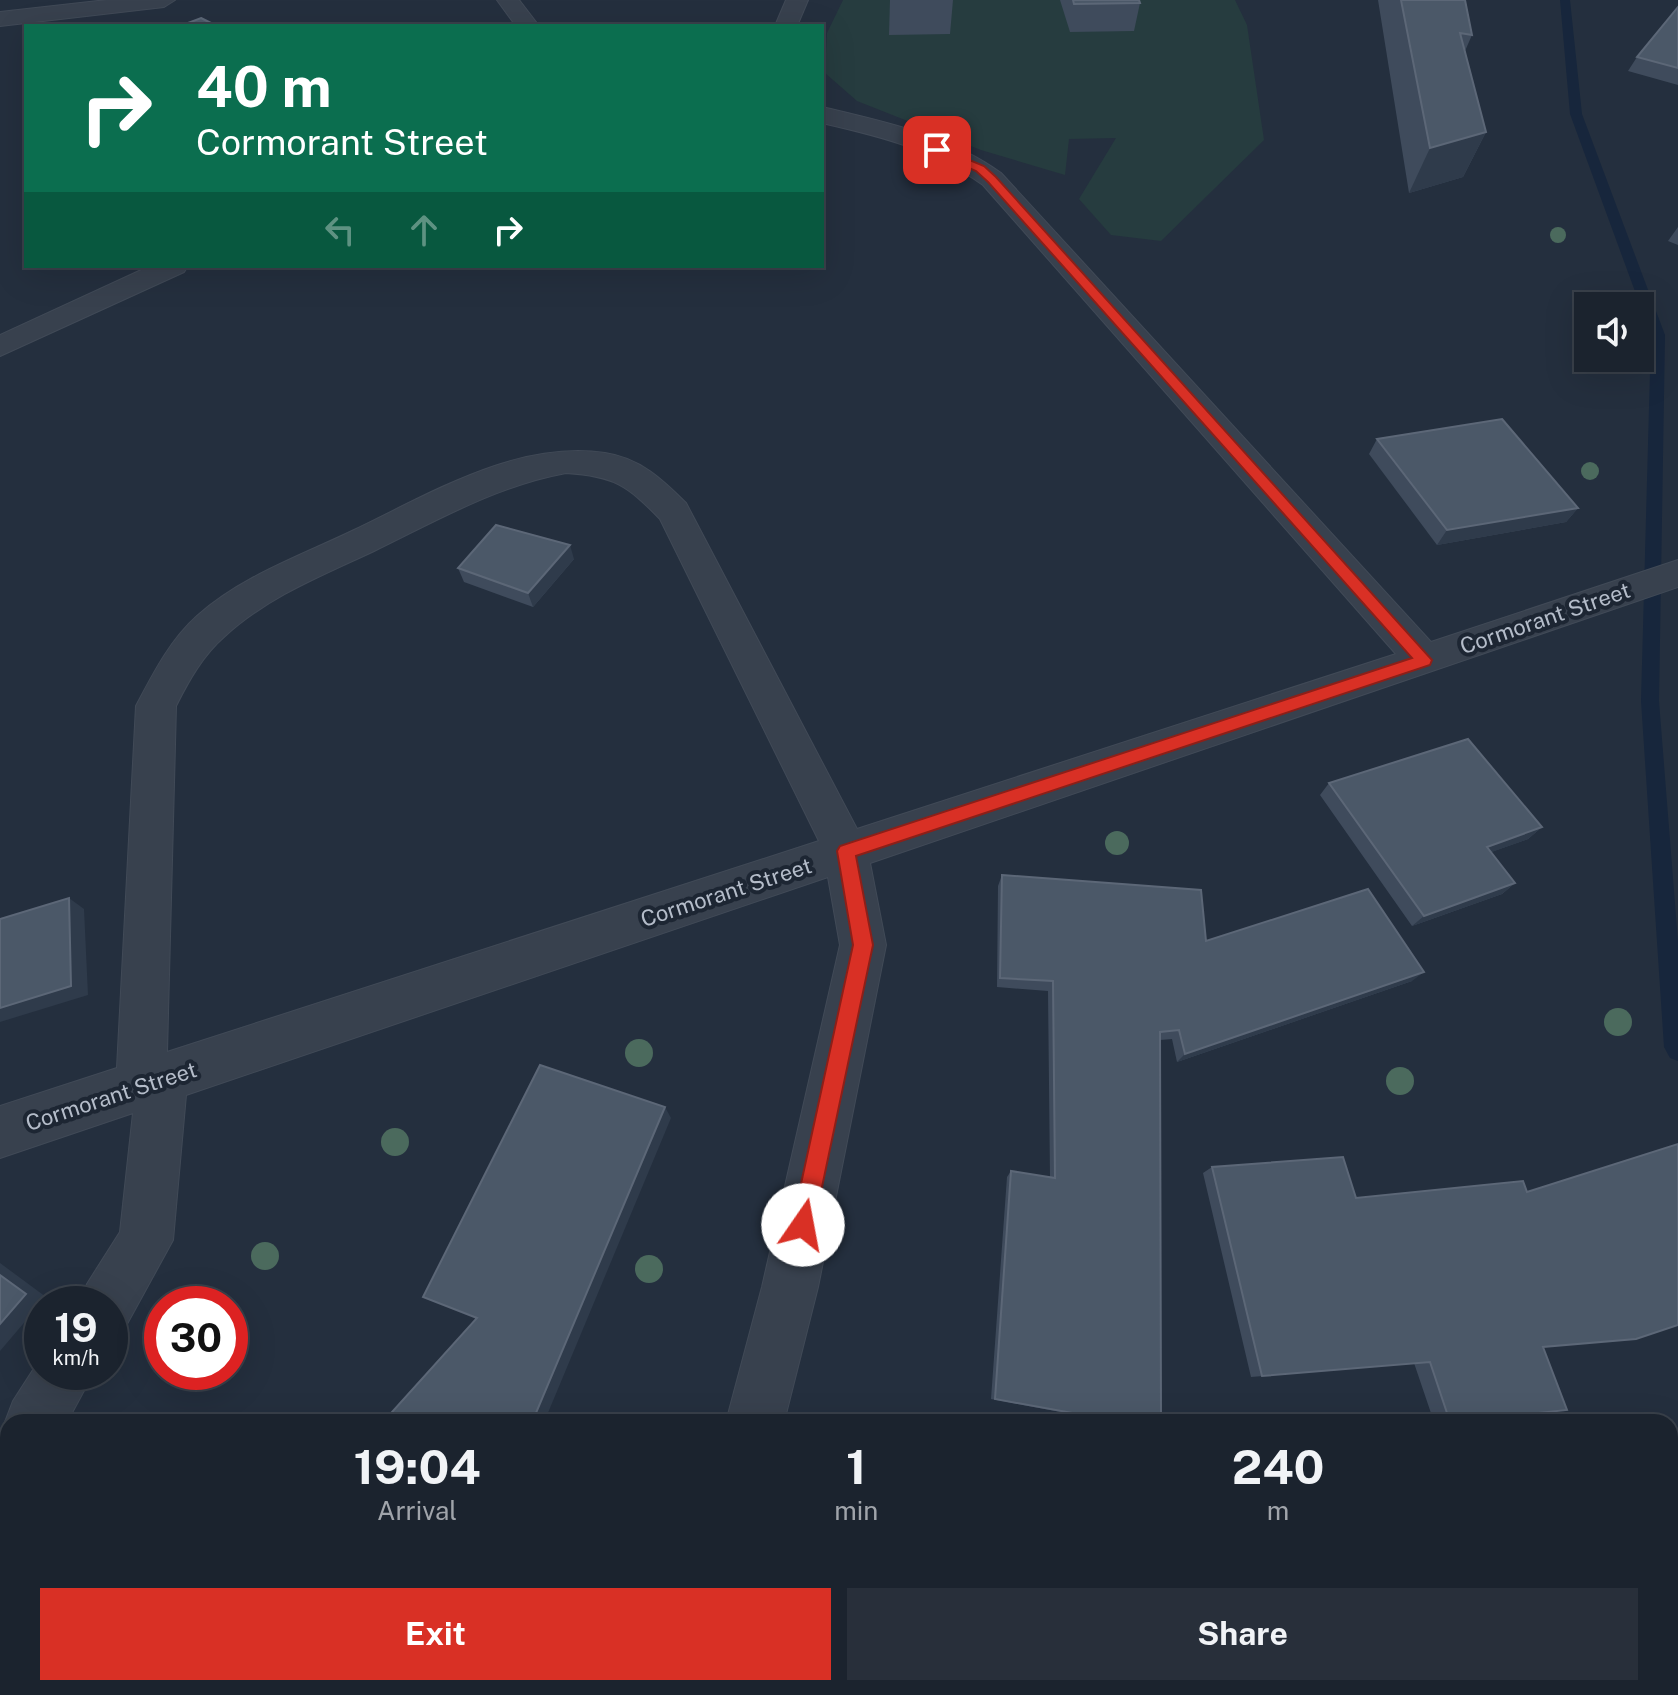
<!DOCTYPE html>
<html lang="en">
<head>
<meta charset="utf-8">
<style>
  :root { --surface:#1b232e; --page:#282f3a; --text:#f1f3f6; --muted:#a0a4aa; --line:#39404a; --accent:#d93025 }
  body { margin:0; font-family:"Public Sans",sans-serif; background:var(--page); color:var(--text); height:100vh; display:flex; flex-direction:column; font-size:30px; white-space:nowrap }
  * { box-sizing:border-box; margin:0 }
  p { font-size:26px; color:var(--muted) }
  .icon { flex:none; width:44px; height:44px; fill:none; stroke:currentColor; stroke-width:2; stroke-linecap:round; stroke-linejoin:round }
  .map { position:relative; flex:1; overflow:hidden }
  .sheet { position:absolute; left:0px; top:1414px; width:1678px; height:282px; display:flex; flex-direction:column; background:var(--surface); border-radius:24px 24px 0 0; box-shadow:0 8px 32px #0002,0 0 0 2px var(--line) }
  .sheet>* { flex:none }
  .top-card { position:absolute; left:24px; top:24px; width:800px; height:244px; border-radius:0px; box-shadow:0 8px 32px #0002,0 0 0 2px var(--line); background:#0b6e4f; color:#fff; overflow:hidden }
  .buttons { position:absolute; left:1574px; top:292px; display:grid; gap:16px }
  .buttons a { display:grid; place-items:center; width:80px; height:80px; border-radius:0px; background:var(--surface); box-shadow:0 8px 32px #0002,0 0 0 2px var(--line); font-size:40px }
  .speed { position:absolute; left:24px; top:1286px; display:flex; gap:16px; font-size:40px; font-weight:700; text-align:center }
  .speed>* { display:grid; place-content:center; width:104px; height:104px; border-radius:50%; background:var(--surface); box-shadow:0 8px 32px #0002,0 0 0 2px var(--line); line-height:1 }
  .speed small { font-size:20px; font-weight:400 }
  .speed .limit { border:12px solid #d22; background:#fff; color:#111 }
  .pin { position:absolute; display:grid; place-items:center; width:68px; height:68px; color:#fff; margin:-34px; border-radius:16px; box-shadow:0 4px 12px #0006 }
  .me { position:absolute; width:88px; margin:-44px; rotate:12deg; stroke-linejoin:round; filter:drop-shadow(0 0 6px #0008) }
  .turn { display:flex; align-items:center; gap:28px; height:168px; padding:0 40px; font-size:36px }
  .turn .icon { width:104px; height:104px; stroke-width:2.5 }
  .turn b { display:block; font-size:56px; line-height:68px }
  .lanes { display:flex; align-items:center; height:76px; padding:0 40px; background:#0003; justify-content:center; gap:40px; direction:ltr }
  .lanes .off { opacity:.35 }
  .eta { display:flex; justify-content:space-evenly; align-items:center; height:136px; text-align:center }
  .eta b { font-size:48px; font-weight:700; line-height:56px }
  .button { display:flex; gap:16px; margin-top:auto; padding:16px 40px }
  .button a { flex:1; height:92px; border-radius:0px; background:var(--accent); color:#fff; font-size:32px; font-weight:700; line-height:92px; text-align:center }
  .button a+a { background:var(--page); color:var(--text) }
  .map>svg:first-child { display:block }
</style>
</head>
<body>
<div class="map">
<svg width="1678" height="1695" viewBox="0 0 1678 1695">
  <rect width="100%" height="100%" fill="#242f3e"/>
  <!-- green -->
  <path fill="#263c3f" d="M 843,0 L 1235,0 L 1247,25 L 1264,140 L 1161,241 L 1111,235 L 1079,199 L 1116,138 L 1069,139 L 1065,175 L 981,150 L 857,101 L 825,73 L 827,33 Z"/>
  <g fill="none" stroke-linecap="round" stroke-linejoin="round">
    <!-- stream -->
    <path fill="#17263c" fill-rule="evenodd" d="M 1560,0 L 1570,0 L 1582,114 L 1665,335 L 1659,701 L 1678,942 L 1678,1061 L 1670,1058 L 1664,1047 L 1641,701 L 1651,335 L 1570,114 Z"/>
    <defs>
      <g id="minor">
        <path d="M 107,0 L 175,0 L 164,7 L 0,26 L 0,12 Z"/>
        <path d="M 497,0 L 519,0 L 539,26 L 516,26 Z"/>
        <path d="M 786,0 L 808,0 L 797,26 L 775,26 Z"/>
        <path d="M 822,107 C 885,122 948,135 1001,173 L 1431,642 L 1678,560 L 1678,587 L 870,863 L 886,945 L 818,1287 L 784,1422 L 726,1422 L 762,1287 L 840,945 L 828,877 L 186,1095 L 173,1240 L 127,1324 L 110,1331 L 110,1304 L 79,1304 L 87,1284 L 120,1232 L 133,1113 L 0,1158 L 0,1106 L 117,1068 L 136,706 C 153,674 170,640 197,616 C 242,576 300,556 352,531 C 430,494 516,440 605,453 C 640,458 663,480 686,503 L 857,829 L 1396,654 L 983,185 C 935,150 879,136 822,123 ZM 566,473 C 614,476 627,485 660,519 L 819,841 L 167,1052 L 176,706 C 189,680 203,655 225,636 C 267,597 323,575 374,551 C 438,520 496,486 566,473 Z"/>
        <path d="M 150,266 L 188,266 L 184,272 L 0,356 L 0,335 Z"/>
        <path d="M 42,1356 L 42,1372 L 94,1372 L 67,1422 L 8,1422 L 8,1430 L 5,1422 L 13,1401 Z"/>
        <path d="M 8,1434 L 8,1504 L 0,1507 L 0,1437 Z"/>
        <path d="M 654,1688 L 720,1688 L 718,1695 L 652,1695 Z"/>
      </g>
    </defs>
    <!-- minor casing -->
    <use href="#minor" stroke="#414a57" stroke-width="2"/>
    <!-- minor -->
    <use href="#minor" fill="#38414e" fill-rule="evenodd"/>
  </g>
  <!-- trees -->
  <g fill="#4b6a5d">
    <circle cx="1558" cy="235" r="8"/>
    <circle cx="1590" cy="471" r="9"/>
    <circle cx="1117" cy="843" r="12"/>
    <circle cx="1618" cy="1022" r="14"/>
    <circle cx="639" cy="1053" r="14"/>
    <circle cx="1400" cy="1081" r="14"/>
    <circle cx="395" cy="1142" r="14"/>
    <circle cx="265" cy="1256" r="14"/>
    <circle cx="649" cy="1269" r="14"/>
  </g>
  <!-- wall -->
  <g fill="#3f4b5c">
    <path d="M 890,0 L 953,0 L 950,34 L 889,35 Z"/>
    <path d="M 1060,0 L 1139,0 L 1140,3 L 1134,31 L 1070,32 Z"/>
    <path d="M 1378,0 L 1465,0 L 1472,35 L 1465,51 L 1486,132 L 1463,177 L 1409,193 Z"/>
    <path d="M 1678,7 L 1678,85 L 1628,71 L 1637,57 Z"/>
    <path d="M 1678,227 L 1678,245 L 1668,241 Z"/>
    <path d="M 1377,439 L 1578,508 L 1566,522 L 1437,545 L 1369,454 Z"/>
    <path d="M 574,559 L 533,607 L 464,582 L 458,568 Z"/>
    <path d="M 1329,783 L 1542,827 L 1528,839 L 1491,852 L 1515,883 L 1502,894 L 1412,926 L 1320,795 Z"/>
    <path d="M 1002,875 L 1206,941 L 1412,981 L 1177,1062 L 1172,1039 L 1160,1040 L 1161,1422 L 1115,1422 L 991,1399 L 1007,1177 L 1011,1171 L 1050,1177 L 1048,991 L 997,987 L 998,886 Z"/>
    <path d="M 1212,1167 L 1356,1198 L 1527,1192 L 1543,1347 L 1450,1422 L 1434,1422 L 1414,1363 L 1251,1377 L 1203,1173 Z"/>
    <path d="M 858,1688 L 1045,1688 L 1042,1695 L 854,1695 Z"/>
  </g>
  <!-- shaded-wall -->
  <g fill="#2f3b4b">
    <path d="M 1486,132 L 1463,177 L 1409,193 L 1430,148 Z"/>
    <path d="M 1578,508 L 1566,522 L 1437,545 L 1447,530 Z"/>
    <path d="M 570,545 L 574,559 L 533,607 L 528,593 Z"/>
    <path d="M 1542,827 L 1528,839 L 1475,858 L 1487,847 Z"/>
    <path d="M 1515,883 L 1502,894 L 1412,926 L 1424,916 Z"/>
    <path d="M 69,898 L 84,909 L 88,995 L 0,1022 L 0,1008 Z"/>
    <path d="M 1424,972 L 1412,981 L 1177,1062 L 1185,1054 Z"/>
    <path d="M 665,1107 L 671,1118 L 545,1420 L 547,1422 L 535,1422 L 533,1420 Z"/>
    <path d="M 0,1263 L 46,1297 L 0,1351 Z"/>
    <path d="M 82,1688 L 99,1688 L 95,1695 L 78,1695 Z"/>
    <path d="M 449,1688 L 458,1688 L 455,1695 L 447,1695 Z"/>
  </g>
  <!-- building -->
  <g fill="#4b5868" stroke="#5c6777" stroke-width="2">
    <path d="M 1073,0 L 1139,0 L 1140,3 L 1074,4 Z"/>
    <path d="M 1401,0 L 1465,0 L 1472,35 L 1460,33 L 1486,132 L 1430,148 Z"/>
    <path d="M 1678,7 L 1678,68 L 1637,57 Z"/>
    <path d="M 201,18 L 217,26 L 180,26 Z"/>
    <path d="M 1502,419 L 1578,508 L 1447,530 L 1377,439 Z"/>
    <path d="M 496,525 L 570,545 L 528,593 L 458,568 Z"/>
    <path d="M 1468,739 L 1542,827 L 1487,847 L 1515,883 L 1424,916 L 1329,783 Z"/>
    <path d="M 1002,875 L 1201,890 L 1206,941 L 1368,889 L 1424,972 L 1185,1054 L 1179,1030 L 1160,1032 L 1161,1422 L 1122,1422 L 995,1399 L 1011,1171 L 1055,1178 L 1053,981 L 1000,978 Z"/>
    <path d="M 69,898 L 71,986 L 0,1008 L 0,919 Z"/>
    <path d="M 540,1065 L 665,1107 L 533,1420 L 535,1422 L 383,1422 L 477,1318 L 423,1297 Z"/>
    <path d="M 1678,1144 L 1678,1325 L 1636,1339 L 1543,1347 L 1567,1410 L 1450,1422 L 1430,1362 L 1262,1376 L 1212,1167 L 1343,1157 L 1356,1198 L 1523,1181 L 1527,1192 Z"/>
    <path d="M 0,1275 L 26,1294 L 0,1324 Z"/>
    <path d="M 8,1619 L 8,1688 L 82,1688 L 78,1695 L 0,1695 L 0,1632 Z"/>
    <path d="M 276,1688 L 450,1688 L 447,1695 L 273,1695 Z"/>
    <path d="M 863,1688 L 1045,1688 L 1042,1695 L 860,1695 Z"/>
    <path d="M 1083,1688 L 1154,1688 L 1151,1695 L 1091,1695 Z"/>
  </g>
  <!-- route -->
  <path fill="#d93025" stroke="#8d1f18" stroke-width="2" d="M 933,148 L 941,148 L 984,166 L 996,177 L 1432,660 L 1430,665 L 856,856 L 873,945 L 814,1225 L 811,1233 L 803,1236 L 795,1233 L 792,1225 L 853,945 L 837,851 L 840,846 L 1412,658 L 988,182 L 976,171 L 933,152 Z"/>
  <g text-anchor="middle" dominant-baseline="central" stroke-width="8" stroke-linejoin="round" paint-order="stroke">
    <!-- street labels -->
    <g font-size="22" fill="#b4bcc9" stroke="#1d2633">
      <text transform="translate(1545 618) rotate(-19)">Cormorant Street</text>
      <text transform="translate(726 892) rotate(-18)">Cormorant Street</text>
      <text transform="translate(111 1096) rotate(-18)">Cormorant Street</text>
    </g>
  </g>
</svg>
<div class="buttons">
<a><svg class="icon" aria-label="sound" viewBox="0 0 24 24"><path d="M4 9h4l5-4v14l-5-4H4zM17 9q2 3 0 6"/></svg></a>
</div>
<div class="speed"><div>19<small>km/h</small></div><div class="limit">30</div></div>
<div class="pin" style="left:937px;top:150px;background:#d93025"><svg class="icon" aria-label="arrive" viewBox="0 0 24 24"><path d="M6 21V4h12l-3 4 3 4H6"/></svg></div>
<svg class="me" style="left:803px;top:1225px" viewBox="-20 -20 40 40"><circle r="19" fill="#fff"/><path d="M0-13L10 11 0 6-10 11z" fill="#d93025"/></svg>
<div class="top-card">
<div class="turn"><svg class="icon" aria-label="right" viewBox="0 0 24 24"><path d="M7 20v-9h11M14 6l5 5-5 5"/></svg><div><b>40 m</b>Cormorant Street</div></div>
<div class="lanes"><svg class="icon off" aria-label="left" viewBox="0 0 24 24"><path d="M17 20v-9H6M10 6l-5 5 5 5"/></svg><svg class="icon off" aria-label="ahead" viewBox="0 0 24 24"><path d="M12 20V5M6 11l6-6 6 6"/></svg><svg class="icon" aria-label="right" viewBox="0 0 24 24"><path d="M7 20v-9h11M14 6l5 5-5 5"/></svg></div>
</div>
<section class="sheet">
<div class="eta">
<div><b>19:04</b><p>Arrival</p></div>
<div><b>1</b><p>min</p></div>
<div><b>240</b><p>m</p></div>
</div>
<div class="button"><a>Exit</a><a>Share</a></div>
</section>
</div>
</body>
</html>
